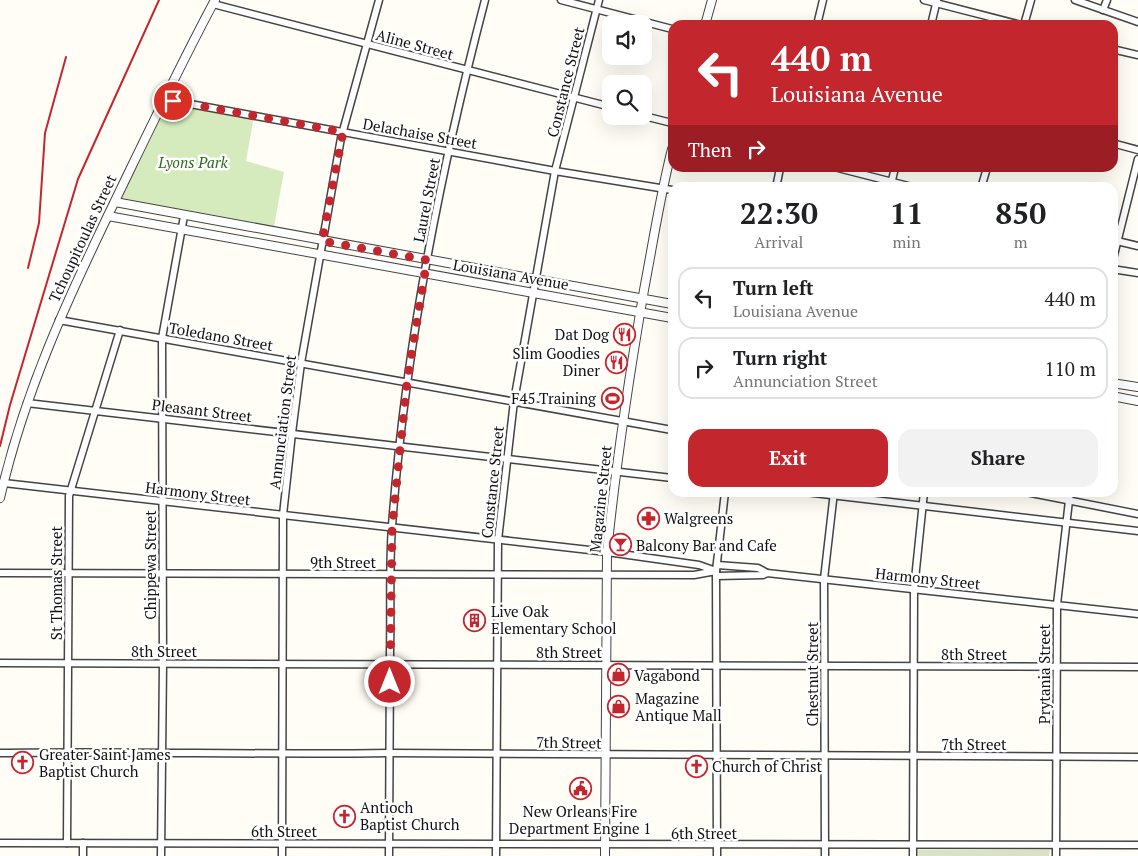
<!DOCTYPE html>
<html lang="en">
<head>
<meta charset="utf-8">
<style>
  :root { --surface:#fff; --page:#f2f2f2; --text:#202124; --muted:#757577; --line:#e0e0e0; --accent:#c4262e }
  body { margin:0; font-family:"PT Serif",serif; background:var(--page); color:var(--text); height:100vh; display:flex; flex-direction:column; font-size:19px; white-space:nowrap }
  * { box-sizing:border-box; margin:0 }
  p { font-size:16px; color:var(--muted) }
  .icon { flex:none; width:28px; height:28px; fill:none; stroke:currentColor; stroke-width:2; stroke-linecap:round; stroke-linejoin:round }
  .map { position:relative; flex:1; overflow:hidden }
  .drawer { position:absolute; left:668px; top:182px; width:450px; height:315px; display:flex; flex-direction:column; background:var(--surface); border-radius:15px; box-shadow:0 5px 20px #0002 }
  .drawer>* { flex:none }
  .banner { position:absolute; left:668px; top:20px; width:450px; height:152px; border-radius:15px; box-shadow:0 5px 20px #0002; background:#c4262e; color:#fff; overflow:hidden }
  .fabs { position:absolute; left:602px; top:15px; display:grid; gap:10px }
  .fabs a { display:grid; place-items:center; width:50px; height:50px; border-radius:10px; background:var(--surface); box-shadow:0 5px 20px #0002; font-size:25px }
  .pin { position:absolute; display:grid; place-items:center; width:42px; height:42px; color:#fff; margin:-21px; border:2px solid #fff; border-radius:50%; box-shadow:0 1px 5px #0007 }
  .me { position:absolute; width:55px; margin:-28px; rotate:0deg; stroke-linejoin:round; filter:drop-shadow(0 0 4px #0008) }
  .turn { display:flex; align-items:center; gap:18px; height:105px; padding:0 20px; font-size:22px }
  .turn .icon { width:65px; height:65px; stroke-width:2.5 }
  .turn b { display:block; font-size:35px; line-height:42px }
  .then { display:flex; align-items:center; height:48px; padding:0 20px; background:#0003; gap:10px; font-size:19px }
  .eta { display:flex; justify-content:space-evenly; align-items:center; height:85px; text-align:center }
  .eta b { font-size:30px; font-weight:700; line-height:35px }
  .action { display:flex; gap:10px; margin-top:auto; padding:10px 20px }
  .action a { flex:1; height:58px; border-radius:15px; background:var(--accent); color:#fff; font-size:20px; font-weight:700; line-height:58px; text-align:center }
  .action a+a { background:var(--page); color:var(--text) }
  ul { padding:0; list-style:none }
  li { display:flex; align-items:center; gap:15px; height:62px; margin:0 10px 8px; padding:0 10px; border:2px solid var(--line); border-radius:15px }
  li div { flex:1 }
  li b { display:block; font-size:19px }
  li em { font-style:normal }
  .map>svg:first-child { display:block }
</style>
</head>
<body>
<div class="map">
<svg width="1138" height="856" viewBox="0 0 1138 856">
  <rect width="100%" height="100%" fill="#fffdf5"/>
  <!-- green -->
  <path fill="#d5ebbd" d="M 163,99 L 254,116 L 246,161 L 284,172 L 273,232 L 115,202 Z"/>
  <!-- cemetery -->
  <path fill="#d9e3c4" d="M 918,850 L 1050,850 L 1049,856 L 918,856 Z"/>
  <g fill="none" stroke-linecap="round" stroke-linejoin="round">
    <defs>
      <g id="minor">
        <path d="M 561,0 L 672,29"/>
        <path d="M 924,0 L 1021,25"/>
        <path d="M 1075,0 L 1138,22"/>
        <path d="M 213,4 L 611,107"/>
        <path d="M 1103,10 L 1107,0"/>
        <path d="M 817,25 L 823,0"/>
        <path d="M 931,25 L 937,0"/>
        <path d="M 1024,25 L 1031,0"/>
        <path d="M 1112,49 L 1138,55"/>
        <path d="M 163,99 L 555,171 L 672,190"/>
        <path d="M 644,116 L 672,123"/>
        <path d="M 1112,143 L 1138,150"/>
        <path d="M 838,168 L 916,188"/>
        <path d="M 776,188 L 780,168"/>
        <path d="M 890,188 L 895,168"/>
        <path d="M 981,188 L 987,168"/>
        <path d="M 1117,241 L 1138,246"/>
        <path d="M 1112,263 L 1138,159"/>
        <path d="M 1112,269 L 1138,273"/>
        <path d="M 59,320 L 672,430"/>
        <path d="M 27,403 L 672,478"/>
        <path d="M 4,483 L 607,552 L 699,565 L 716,571"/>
        <path d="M 805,492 L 1138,531"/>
        <path d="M 1026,492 L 1138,514"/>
        <path d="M 717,565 L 758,568 L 767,573"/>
        <path d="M 0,573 L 694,575 L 716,571"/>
        <path d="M 716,576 L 763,575 L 767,573 L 1138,614"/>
        <path d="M 0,663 L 1138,667"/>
        <path d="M 0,753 C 130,751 260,755 390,753 L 1138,757"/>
        <path d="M 0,843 L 1138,845"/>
        <path d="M 67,843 L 69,496 L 120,330"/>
        <path d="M 83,856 L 83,843"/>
        <path d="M 161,856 L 163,663 L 162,338 L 184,216"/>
        <path d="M 282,856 L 283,515 L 292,433 L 301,363 L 341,138 L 379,0"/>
        <path d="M 389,856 C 389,788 390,720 390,652 C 391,610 389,567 392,526 C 405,348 440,172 485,0"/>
        <path d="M 496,856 L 498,540 L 514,401 L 555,171 L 599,0"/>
        <path d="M 717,856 L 716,571 L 725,492"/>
        <path d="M 825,856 L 824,579 L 834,492"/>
        <path d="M 913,856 L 914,589 L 924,492"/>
        <path d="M 1056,856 L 1057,604 L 1070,492"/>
      </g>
      <g id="tertiary">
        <path d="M 705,25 L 712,0"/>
        <path d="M 115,202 L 672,304"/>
        <path d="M 108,216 L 672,318"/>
        <path d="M 1112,383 L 1138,387"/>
        <path d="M 1112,396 L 1138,401"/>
        <path d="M 0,498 C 24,393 67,300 114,203 C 147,135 179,67 215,0"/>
        <path d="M 605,856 L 607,552 C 616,464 629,377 644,290 C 653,243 660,196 672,149"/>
      </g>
    </defs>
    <!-- minor casing -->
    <use href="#minor" stroke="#444" stroke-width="9"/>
    <!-- tertiary casing -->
    <use href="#tertiary" stroke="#444" stroke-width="10"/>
    <!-- minor -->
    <use href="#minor" stroke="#fff" stroke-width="6"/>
    <!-- tertiary -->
    <use href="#tertiary" stroke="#fff" stroke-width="8"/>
    <!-- rail -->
    <g stroke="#c4262e" stroke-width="2">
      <path d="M 28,268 L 39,223 L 45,133 L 66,57"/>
      <path d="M 0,446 L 10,405 L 78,179 L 159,0"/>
    </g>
  </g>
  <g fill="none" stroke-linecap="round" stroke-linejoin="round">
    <!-- route -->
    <path stroke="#c4262e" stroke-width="9" stroke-dasharray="0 16.2" d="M 173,101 L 343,132 L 322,241 L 427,260 L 407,382 L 392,528 L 390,682"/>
  </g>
  <!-- icons -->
  <defs>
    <symbol id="restaurant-ring" viewBox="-11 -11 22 22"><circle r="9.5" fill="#fff" stroke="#c4262e" stroke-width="1.5"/><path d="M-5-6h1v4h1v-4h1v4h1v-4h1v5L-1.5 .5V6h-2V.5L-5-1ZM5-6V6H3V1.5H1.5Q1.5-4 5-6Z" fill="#c4262e"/></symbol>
    <symbol id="stadium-ring" viewBox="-11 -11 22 22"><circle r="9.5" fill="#fff" stroke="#c4262e" stroke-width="1.5"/><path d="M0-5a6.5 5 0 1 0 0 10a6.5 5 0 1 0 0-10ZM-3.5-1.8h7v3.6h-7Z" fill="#c4262e"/></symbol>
    <symbol id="pharmacy-ring" viewBox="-11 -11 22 22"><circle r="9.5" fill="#fff" stroke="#c4262e" stroke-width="1.5"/><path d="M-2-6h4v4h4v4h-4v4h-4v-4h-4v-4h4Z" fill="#c4262e"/></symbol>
    <symbol id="bar-ring" viewBox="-11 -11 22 22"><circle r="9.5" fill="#fff" stroke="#c4262e" stroke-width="1.5"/><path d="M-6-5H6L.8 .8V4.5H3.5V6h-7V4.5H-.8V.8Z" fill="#c4262e"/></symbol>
    <symbol id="building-ring" viewBox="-11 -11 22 22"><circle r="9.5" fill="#fff" stroke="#c4262e" stroke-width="1.5"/><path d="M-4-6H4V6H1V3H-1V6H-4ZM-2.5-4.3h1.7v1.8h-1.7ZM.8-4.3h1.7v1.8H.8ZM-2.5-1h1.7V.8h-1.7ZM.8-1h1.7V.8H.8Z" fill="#c4262e"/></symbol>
    <symbol id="shop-ring" viewBox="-11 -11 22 22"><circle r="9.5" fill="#fff" stroke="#c4262e" stroke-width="1.5"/><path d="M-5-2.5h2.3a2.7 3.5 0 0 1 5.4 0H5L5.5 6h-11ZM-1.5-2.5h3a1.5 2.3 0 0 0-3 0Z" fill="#c4262e"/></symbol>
    <symbol id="church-ring" viewBox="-11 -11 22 22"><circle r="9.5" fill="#fff" stroke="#c4262e" stroke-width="1.5"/><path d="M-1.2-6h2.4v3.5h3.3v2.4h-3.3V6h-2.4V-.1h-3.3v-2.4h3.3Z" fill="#c4262e"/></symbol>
    <symbol id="civic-ring" viewBox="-11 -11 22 22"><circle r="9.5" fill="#fff" stroke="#c4262e" stroke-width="1.5"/><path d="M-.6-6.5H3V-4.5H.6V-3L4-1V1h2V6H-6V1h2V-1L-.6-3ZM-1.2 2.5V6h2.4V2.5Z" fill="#c4262e"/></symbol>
  </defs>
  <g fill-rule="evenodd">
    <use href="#restaurant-ring" x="612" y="322" width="25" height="25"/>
    <use href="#restaurant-ring" x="604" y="350" width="25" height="25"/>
    <use href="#stadium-ring" x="600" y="386" width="25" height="25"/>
    <use href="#pharmacy-ring" x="636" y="506" width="25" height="25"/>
    <use href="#bar-ring" x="608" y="532" width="25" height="25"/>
    <use href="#building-ring" x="462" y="608" width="25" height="25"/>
    <use href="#shop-ring" x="606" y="662" width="25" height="25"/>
    <use href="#shop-ring" x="606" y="694" width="25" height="25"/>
    <use href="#church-ring" x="10" y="750" width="25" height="25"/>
    <use href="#church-ring" x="684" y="754" width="25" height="25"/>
    <use href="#civic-ring" x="568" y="776" width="25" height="25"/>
    <use href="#church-ring" x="332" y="804" width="25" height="25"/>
  </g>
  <g text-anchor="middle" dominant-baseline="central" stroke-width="5" stroke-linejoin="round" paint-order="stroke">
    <!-- street labels -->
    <g font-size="15" fill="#111" stroke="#fff">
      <text transform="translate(415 44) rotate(15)">Aline Street</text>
      <text transform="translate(565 82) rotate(-76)">Constance Street</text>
      <text transform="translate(420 133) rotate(10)">Delachaise Street</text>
      <text transform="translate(426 200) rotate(-79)">Laurel Street</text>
      <text transform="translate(82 238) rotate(-65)">Tchoupitoulas Street</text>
      <text transform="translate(511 274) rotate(10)">Louisiana Avenue</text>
      <text transform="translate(221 336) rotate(10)">Toledano Street</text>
      <text transform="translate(202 410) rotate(7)">Pleasant Street</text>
      <text transform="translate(282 422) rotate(-83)">Annunciation Street</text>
      <text transform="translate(492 482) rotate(-84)">Constance Street</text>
      <text transform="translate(198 493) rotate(7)">Harmony Street</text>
      <text transform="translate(600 499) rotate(-84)">Magazine Street</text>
      <text x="343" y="562">9th Street</text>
      <text transform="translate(150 565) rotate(-90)">Chippewa Street</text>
      <text transform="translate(928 578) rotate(6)">Harmony Street</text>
      <text transform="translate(56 583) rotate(-90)">St Thomas Street</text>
      <text x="164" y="651">8th Street</text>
      <text x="569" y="652">8th Street</text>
      <text x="974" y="654">8th Street</text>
      <text transform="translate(812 674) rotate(-90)">Chestnut Street</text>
      <text transform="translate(1044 674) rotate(-90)">Prytania Street</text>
      <text transform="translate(569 742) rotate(1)">7th Street</text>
      <text x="974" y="744">7th Street</text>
      <text x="284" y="831">6th Street</text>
      <text x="704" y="833">6th Street</text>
    </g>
    <!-- park labels -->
    <g font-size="15" font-style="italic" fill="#2f6b1f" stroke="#fff">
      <text x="193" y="162">Lyons Park</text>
    </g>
    <!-- poi labels -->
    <g font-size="15" fill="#111" stroke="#fff" text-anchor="start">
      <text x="609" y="334" text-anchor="end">Dat Dog</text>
      <text x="600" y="353" text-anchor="end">Slim Goodies<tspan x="600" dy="17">Diner</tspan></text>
      <text x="596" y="398" text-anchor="end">F45 Training</text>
      <text x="664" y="518">Walgreens</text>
      <text x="636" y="545">Balcony Bar and Cafe</text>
      <text x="491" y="611">Live Oak<tspan x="491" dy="17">Elementary School</tspan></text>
      <text x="634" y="675">Vagabond</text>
      <text x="635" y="698">Magazine<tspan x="635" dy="17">Antique Mall</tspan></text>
      <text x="39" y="754">Greater Saint James<tspan x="39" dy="17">Baptist Church</tspan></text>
      <text x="712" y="766">Church of Christ</text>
      <text x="360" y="807">Antioch<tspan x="360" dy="17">Baptist Church</tspan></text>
      <text x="580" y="811" text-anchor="middle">New Orleans Fire<tspan x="580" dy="17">Department Engine 1</tspan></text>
    </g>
  </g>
</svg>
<div class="fabs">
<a><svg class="icon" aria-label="sound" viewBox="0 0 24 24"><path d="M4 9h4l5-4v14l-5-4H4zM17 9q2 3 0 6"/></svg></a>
<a><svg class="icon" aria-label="search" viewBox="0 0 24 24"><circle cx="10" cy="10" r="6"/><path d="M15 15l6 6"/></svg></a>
</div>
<div class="pin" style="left:173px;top:101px;background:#d93025"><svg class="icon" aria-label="arrive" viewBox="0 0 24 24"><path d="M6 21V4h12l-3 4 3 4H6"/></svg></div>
<svg class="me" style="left:390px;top:682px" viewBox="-20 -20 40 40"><circle r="17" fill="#c4262e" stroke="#fff" stroke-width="3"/><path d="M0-11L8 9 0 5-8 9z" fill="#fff"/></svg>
<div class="banner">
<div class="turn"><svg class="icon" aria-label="left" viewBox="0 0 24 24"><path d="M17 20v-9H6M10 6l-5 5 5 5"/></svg><div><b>440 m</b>Louisiana Avenue</div></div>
<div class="then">Then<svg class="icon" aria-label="right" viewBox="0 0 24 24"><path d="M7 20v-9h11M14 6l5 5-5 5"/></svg></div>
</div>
<section class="drawer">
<div class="eta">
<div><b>22:30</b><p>Arrival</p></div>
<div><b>11</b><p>min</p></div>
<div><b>850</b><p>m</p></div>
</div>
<ul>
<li><svg class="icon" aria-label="left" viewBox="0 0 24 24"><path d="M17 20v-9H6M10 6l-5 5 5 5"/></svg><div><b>Turn left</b><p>Louisiana Avenue</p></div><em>440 m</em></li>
<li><svg class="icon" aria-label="right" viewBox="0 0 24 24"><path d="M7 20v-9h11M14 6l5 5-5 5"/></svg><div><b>Turn right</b><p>Annunciation Street</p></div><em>110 m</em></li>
</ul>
<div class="action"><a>Exit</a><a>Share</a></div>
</section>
</div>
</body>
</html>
